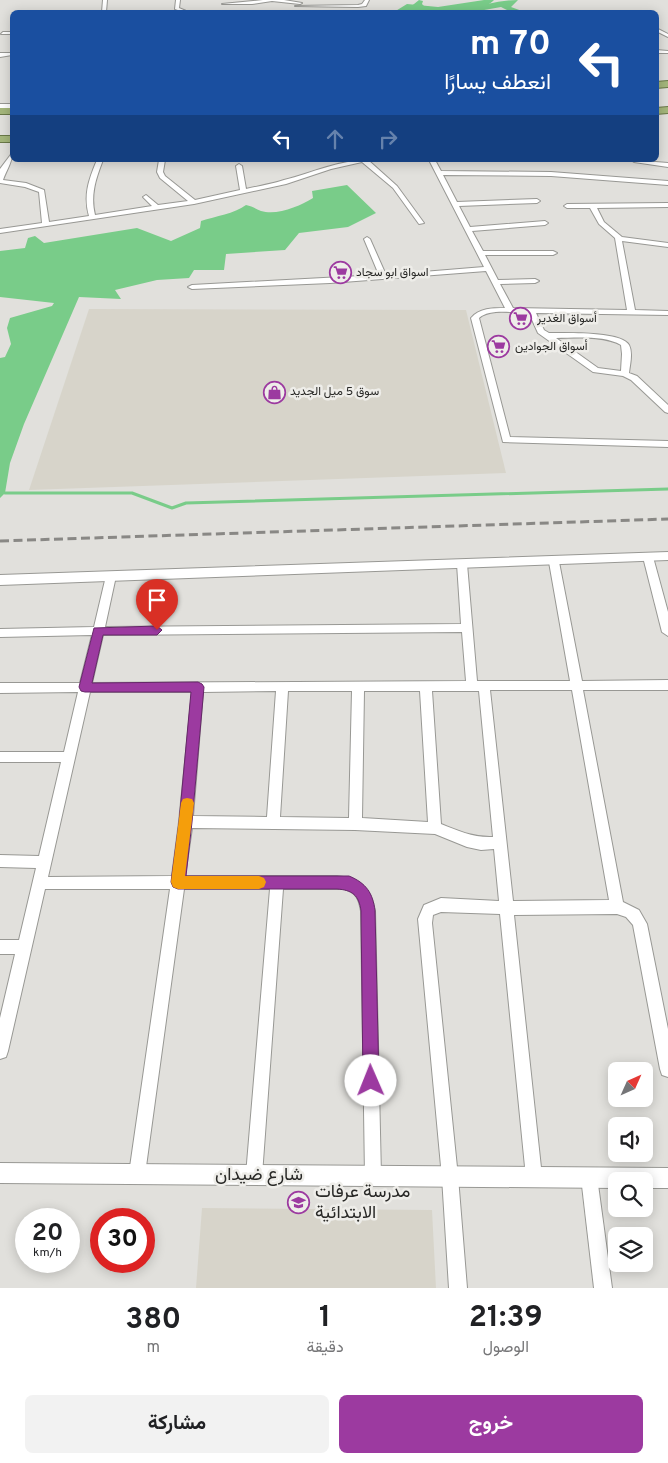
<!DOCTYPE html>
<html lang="ar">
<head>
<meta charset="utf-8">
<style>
  :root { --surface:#fff; --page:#f2f2f2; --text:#202124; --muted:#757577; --accent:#9c3aa0 }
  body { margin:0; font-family:Overpass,Vazirmatn,sans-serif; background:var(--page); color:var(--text); direction:rtl; height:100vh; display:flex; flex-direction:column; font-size:19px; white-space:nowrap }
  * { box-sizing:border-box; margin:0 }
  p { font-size:16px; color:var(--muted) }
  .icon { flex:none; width:28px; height:28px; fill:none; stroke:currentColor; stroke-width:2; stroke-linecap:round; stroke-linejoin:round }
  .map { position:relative; height:1288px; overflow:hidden; direction:ltr }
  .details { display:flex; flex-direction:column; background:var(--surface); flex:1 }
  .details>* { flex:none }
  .hud { position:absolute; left:10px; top:10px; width:649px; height:152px; border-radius:8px; box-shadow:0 2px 12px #0003; direction:rtl; background:#1a4fa0; color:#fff; overflow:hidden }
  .needle { width:32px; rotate:45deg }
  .fabs { position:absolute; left:608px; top:1062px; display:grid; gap:10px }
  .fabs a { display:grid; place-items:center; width:45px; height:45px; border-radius:8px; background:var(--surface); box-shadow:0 2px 12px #0003; font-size:25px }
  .speed { position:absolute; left:15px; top:1208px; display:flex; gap:10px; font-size:25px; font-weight:700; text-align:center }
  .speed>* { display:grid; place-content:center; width:65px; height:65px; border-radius:50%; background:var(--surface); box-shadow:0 2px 12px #0003; line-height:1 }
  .speed small { font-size:12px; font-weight:400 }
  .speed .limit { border:8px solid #d22; background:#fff; color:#111 }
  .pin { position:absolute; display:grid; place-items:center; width:42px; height:42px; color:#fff; margin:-51px -21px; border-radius:50% 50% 50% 0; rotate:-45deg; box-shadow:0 0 5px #0007 }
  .pin .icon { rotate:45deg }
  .me { position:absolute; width:55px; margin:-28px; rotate:359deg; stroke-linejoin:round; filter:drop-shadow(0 0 4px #0008) }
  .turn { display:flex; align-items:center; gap:18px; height:105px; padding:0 25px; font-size:22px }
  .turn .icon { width:65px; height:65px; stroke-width:2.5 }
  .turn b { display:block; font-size:35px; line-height:42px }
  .lanes { display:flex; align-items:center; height:48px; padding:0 25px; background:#0003; justify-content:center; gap:25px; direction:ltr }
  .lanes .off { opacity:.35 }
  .eta { display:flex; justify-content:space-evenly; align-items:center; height:85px; text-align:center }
  .eta b { font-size:30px; font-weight:700; line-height:35px }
  .cta { display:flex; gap:10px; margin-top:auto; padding:10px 25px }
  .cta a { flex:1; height:58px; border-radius:8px; background:var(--accent); color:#fff; font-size:20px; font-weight:700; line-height:58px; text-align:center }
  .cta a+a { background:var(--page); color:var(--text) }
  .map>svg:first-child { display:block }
</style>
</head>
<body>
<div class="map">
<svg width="668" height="1288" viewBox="0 0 668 1288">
  <rect width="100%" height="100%" fill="#e1e0dc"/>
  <!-- built -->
  <g fill="#d7d4ca">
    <path d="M 89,309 L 466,310 L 506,473 L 29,490 Z"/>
    <path d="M 202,1208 L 432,1210 L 436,1288 L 196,1288 Z"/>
  </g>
  <!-- water -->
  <g fill="#79cc89">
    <path d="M 419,0 L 423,1 L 422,4 L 424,6 C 437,8 450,11 463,9 C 482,6 499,0 518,0 L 511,7 L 522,11 L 562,12 L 511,12 L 501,7 L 473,12 L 404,12 Z"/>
    <path d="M 347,185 L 376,213 L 348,227 L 299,233 L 285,250 L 226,254 L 224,270 L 194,270 L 189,278 L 157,280 L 115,290 L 121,299 L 79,297 L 24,424 L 10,463 L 5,493 L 0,498 L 0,358 L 5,357 L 11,344 L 7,328 L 10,318 L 52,306 L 54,303 L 0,297 L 0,251 L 25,248 L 28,238 L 35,236 L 44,243 L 137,228 L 171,241 L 200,228 L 201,221 C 216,216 234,214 246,205 C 252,206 256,209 261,211 C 277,216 300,206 313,198 L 312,191 Z"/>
  </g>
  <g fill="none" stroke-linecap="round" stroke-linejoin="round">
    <!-- stream -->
    <path stroke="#79cc89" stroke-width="3" d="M 5,493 L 132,493 L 172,508 L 186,503 L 668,489"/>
    <!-- river -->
    <path fill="#79cc89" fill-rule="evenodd" d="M 484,0 L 494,0 C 483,14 426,12 409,10 L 405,12 L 394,12 L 407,4 L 438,7 Z"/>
    <defs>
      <g id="minor">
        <path d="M 103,0 L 107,0 L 106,12 L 102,12 Z"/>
        <path d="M 176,0 L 180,0 L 179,8 L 186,11 L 258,12 L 183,12 L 175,9 Z"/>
        <path d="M 263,0 L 284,0 L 302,3 L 300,4 L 272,1 L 252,4 L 222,4 Z"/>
        <path d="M 365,0 L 369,0 L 366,6 L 358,7 L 295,6 L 358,5 L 362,4 Z"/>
        <path d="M 656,28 L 668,34 L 668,37 L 656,31 Z"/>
        <path d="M 3,32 L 12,32 L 12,34 L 1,34 Z"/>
        <path d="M 656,50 L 668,51 L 668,53 L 656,53 Z"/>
        <path d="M 0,53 L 12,53 L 12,55 L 0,57 Z"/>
        <rect x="0" y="104" width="12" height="4"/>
        <path d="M 12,153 C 13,161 6,171 3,180 L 26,183 L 44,190 L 49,222 L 89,216 C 83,195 89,179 97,160 L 103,160 C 96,178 90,195 95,215 L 152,206 L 143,197 L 146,195 L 158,205 L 188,201 L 160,178 L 157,172 L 159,160 L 165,160 L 163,172 L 165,176 L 195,200 L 240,190 L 236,166 L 239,164 L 242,166 L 246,189 C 259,186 272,184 284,180 C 312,173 339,160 368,160 L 397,186 L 424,223 L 419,224 L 393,188 L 362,162 L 331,169 L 286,184 L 194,204 L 0,233 L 0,229 L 42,223 L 39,192 L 25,187 L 0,183 L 0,169 Z"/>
        <path d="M 429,160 L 435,160 L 441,171 L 551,172 L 668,181 L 668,185 L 551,176 L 443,175 L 457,202 L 537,199 L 540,201 L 537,203 L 459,206 L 470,227 L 545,221 L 548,223 L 545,225 L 472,231 L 483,251 L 553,251 L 557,253 L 553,255 L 485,255 L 498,280 L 535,279 L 539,281 L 535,283 L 500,284 L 513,308 L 627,310 L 615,238 L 599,224 L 590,208 L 567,208 L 564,206 L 567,204 L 668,203 L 668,207 L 597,208 L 604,222 L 622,237 L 668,243 L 668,247 L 622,241 L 635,310 L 668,311 L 668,315 L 536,313 L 544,330 L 549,333 C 564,333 622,331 629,345 C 633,353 630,364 629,373 L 637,376 L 668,405 L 668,413 L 665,412 L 631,380 L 623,376 L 593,372 L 538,333 L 529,313 C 514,313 490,308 479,318 L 510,437 L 668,441 L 668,447 L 503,442 L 471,318 C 479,308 493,308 505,308 L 486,271 L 330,283 L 192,289 L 188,287 L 192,285 L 379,275 L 364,239 L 367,237 L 370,239 L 386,275 L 484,267 ZM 556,338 C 575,338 604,335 621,345 L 622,354 L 621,371 L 598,368 Z"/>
        <path d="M 631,160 L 668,163 L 668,167 L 634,162 Z"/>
        <path d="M 648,553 L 653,557 L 668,612 L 668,636 L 662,632 L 643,557 Z"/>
        <path d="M 554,558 L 559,562 L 582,681 L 668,680 L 668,690 L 583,690 L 623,902 L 639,910 L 647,924 L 668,1029 L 668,1077 L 662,1075 L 660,1069 L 633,925 L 626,917 L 617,914 L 514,915 L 542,1177 L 540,1183 L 534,1185 L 528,1183 L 526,1177 L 500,914 L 441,912 L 433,915 L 432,923 L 458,1177 L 467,1288 L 449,1288 L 442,1177 L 418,919 L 424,905 L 441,898 L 499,901 L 494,849 L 481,850 L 467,847 L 435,834 L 355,830 L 192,828 L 185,876 L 337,876 C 360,878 371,888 375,911 L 381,1176 L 379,1182 L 373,1184 L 367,1182 L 365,1176 L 361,911 C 359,899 356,892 344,889 L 283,889 L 262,1175 L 260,1181 L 254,1183 L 248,1181 L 246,1175 L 270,889 L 184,889 L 145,1174 L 143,1180 L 137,1182 L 131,1180 L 129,1174 L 170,889 L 45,889 L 8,1051 L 6,1057 L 0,1059 L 0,1018 L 15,954 L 0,954 L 0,940 L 19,940 L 36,868 L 0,867 L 0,855 L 39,856 L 61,762 L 0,762 L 0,752 L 64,752 L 78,692 L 0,693 L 0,683 L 80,683 L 92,635 L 0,637 L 0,629 L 94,627 L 106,576 L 111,572 L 116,576 L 105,627 L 461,624 L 457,564 L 462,560 L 467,564 L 477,681 L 570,681 L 549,562 ZM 462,632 L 466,681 L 92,683 L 103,635 ZM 490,690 L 572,690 L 609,900 L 513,901 ZM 276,691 L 267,817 L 193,816 L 203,692 ZM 288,691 L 352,691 L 349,818 L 280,817 ZM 364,691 L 420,691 L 428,822 L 362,818 ZM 432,691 L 479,691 L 493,837 C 474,838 459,831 441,824 ZM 90,692 L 192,692 L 179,822 L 172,876 L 48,877 Z"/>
        <path d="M 589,1169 L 595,1171 L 597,1177 L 612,1288 L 594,1288 L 581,1177 L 583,1171 Z"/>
      </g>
      <g id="tertiary">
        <path d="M 668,552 L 668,560 L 0,585 L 0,575 Z"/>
        <path d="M 0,1163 L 668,1168 L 668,1188 L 644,1188 L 644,1181 L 616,1181 L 616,1188 L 0,1183 Z"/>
      </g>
      <g id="trunk">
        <path d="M 668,81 L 668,87 L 656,88 L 656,82 Z"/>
        <path d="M 668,107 L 668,113 L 656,114 L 656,108 Z"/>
        <rect x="0" y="108" width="12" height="6"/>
        <rect x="0" y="136" width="12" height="6"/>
      </g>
    </defs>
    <!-- minor casing -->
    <use href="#minor" stroke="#989894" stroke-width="2"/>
    <!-- tertiary casing -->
    <use href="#tertiary" stroke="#989894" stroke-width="2"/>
    <!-- trunk casing -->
    <use href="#trunk" stroke="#6a7948" stroke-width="2"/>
    <!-- minor -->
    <use href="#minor" fill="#fff" fill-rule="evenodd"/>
    <!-- tertiary -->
    <use href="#tertiary" fill="#fff" fill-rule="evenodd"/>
    <!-- trunk -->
    <use href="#trunk" fill="#a4b67b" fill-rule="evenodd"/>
    <!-- rail -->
    <path stroke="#898885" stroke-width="3" stroke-dasharray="9 4.5" stroke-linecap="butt" d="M 0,541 L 668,519"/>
  </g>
  <!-- route -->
  <path fill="#9c3aa0" stroke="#652668" d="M 157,626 L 162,630 L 157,635 L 103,635 L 92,683 L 198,682 L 202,684 L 204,687 L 192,822 L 186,876 L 349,876 C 366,883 373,893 375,911 L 379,1081 L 377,1087 L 371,1089 L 366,1087 L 363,1081 L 361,911 C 359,895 352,890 337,889 L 178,889 L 173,887 L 171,882 L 179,822 L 191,692 L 85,692 L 81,691 L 79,687 L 94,628 Z"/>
  <!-- slow -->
  <path fill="#f59e0b" d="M 187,798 L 192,799 L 194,803 L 185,876 L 259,876 L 264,878 L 266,882 L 264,887 L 259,889 L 178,889 L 173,887 L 171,882 L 181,803 L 183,799 Z"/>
  <!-- icons -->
  <defs>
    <symbol id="supermarket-ring" viewBox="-11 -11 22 22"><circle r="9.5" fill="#eeede9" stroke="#9c3aa0" stroke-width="1.5"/><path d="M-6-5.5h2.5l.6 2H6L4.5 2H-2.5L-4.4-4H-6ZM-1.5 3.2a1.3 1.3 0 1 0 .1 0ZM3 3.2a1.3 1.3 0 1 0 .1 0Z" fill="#9c3aa0"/></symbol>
    <symbol id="shop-ring" viewBox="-11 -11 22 22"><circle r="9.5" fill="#eeede9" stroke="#9c3aa0" stroke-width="1.5"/><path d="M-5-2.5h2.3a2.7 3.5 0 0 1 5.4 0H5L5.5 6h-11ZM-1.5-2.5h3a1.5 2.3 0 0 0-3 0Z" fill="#9c3aa0"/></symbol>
    <symbol id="school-ring" viewBox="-11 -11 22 22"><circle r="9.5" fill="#eeede9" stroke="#9c3aa0" stroke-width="1.5"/><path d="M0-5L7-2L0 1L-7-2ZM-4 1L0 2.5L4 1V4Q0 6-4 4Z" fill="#9c3aa0"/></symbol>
  </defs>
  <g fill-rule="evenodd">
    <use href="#supermarket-ring" x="328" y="260" width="25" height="25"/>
    <use href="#supermarket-ring" x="508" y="306" width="25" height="25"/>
    <use href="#supermarket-ring" x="486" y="334" width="25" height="25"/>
    <use href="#shop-ring" x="262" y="380" width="25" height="25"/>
    <use href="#school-ring" x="286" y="1190" width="25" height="25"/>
  </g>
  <g text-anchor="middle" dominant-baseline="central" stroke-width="5" stroke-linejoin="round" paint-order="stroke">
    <!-- far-poi labels -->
    <g font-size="12" fill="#282826" stroke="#eeede9" text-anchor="start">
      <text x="356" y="273">اسواق ابو سجاد</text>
      <text x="537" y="319">أسواق الغدير</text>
      <text x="515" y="347">أسواق الجوادين</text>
      <text x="290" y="392">سوق 5 ميل الجديد</text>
    </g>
    <!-- near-street labels -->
    <g font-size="18" fill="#282826" stroke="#eeede9">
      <text x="259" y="1175">شارع ضيدان</text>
    </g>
    <!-- near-poi labels -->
    <g font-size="18" fill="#282826" stroke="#eeede9" text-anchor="start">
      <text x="315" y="1192">مدرسة عرفات<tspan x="315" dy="21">الابتدائية</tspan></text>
    </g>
  </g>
</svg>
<div class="fabs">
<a><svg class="needle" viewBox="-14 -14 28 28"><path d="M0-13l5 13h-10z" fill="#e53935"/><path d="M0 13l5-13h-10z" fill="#757577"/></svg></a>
<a><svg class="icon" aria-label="sound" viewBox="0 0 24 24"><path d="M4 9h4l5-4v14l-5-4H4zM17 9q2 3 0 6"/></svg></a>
<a><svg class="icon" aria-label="search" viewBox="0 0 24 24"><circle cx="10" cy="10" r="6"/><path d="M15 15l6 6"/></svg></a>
<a><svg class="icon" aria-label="layers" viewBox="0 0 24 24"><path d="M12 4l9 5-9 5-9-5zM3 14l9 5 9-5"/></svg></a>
</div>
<div class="speed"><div>20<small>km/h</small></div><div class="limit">30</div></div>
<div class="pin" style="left:157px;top:630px;background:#d93025"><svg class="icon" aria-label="arrive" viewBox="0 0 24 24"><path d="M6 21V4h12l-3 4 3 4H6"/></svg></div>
<svg class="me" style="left:371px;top:1081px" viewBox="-20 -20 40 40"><circle r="19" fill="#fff"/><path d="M0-13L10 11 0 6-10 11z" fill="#9c3aa0"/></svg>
<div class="hud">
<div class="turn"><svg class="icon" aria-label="left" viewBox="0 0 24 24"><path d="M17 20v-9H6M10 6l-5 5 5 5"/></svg><div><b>70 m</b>انعطف يسارًا</div></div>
<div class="lanes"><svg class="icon" aria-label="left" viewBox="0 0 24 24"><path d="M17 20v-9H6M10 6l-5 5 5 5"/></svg><svg class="icon off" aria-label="ahead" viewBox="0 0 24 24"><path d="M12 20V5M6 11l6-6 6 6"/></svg><svg class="icon off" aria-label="right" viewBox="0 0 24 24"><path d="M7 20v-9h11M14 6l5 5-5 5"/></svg></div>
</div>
</div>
<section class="details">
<div class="eta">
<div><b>21:39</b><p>الوصول</p></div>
<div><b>1</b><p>دقيقة</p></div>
<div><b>380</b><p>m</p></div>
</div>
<div class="cta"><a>خروج</a><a>مشاركة</a></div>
</section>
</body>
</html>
